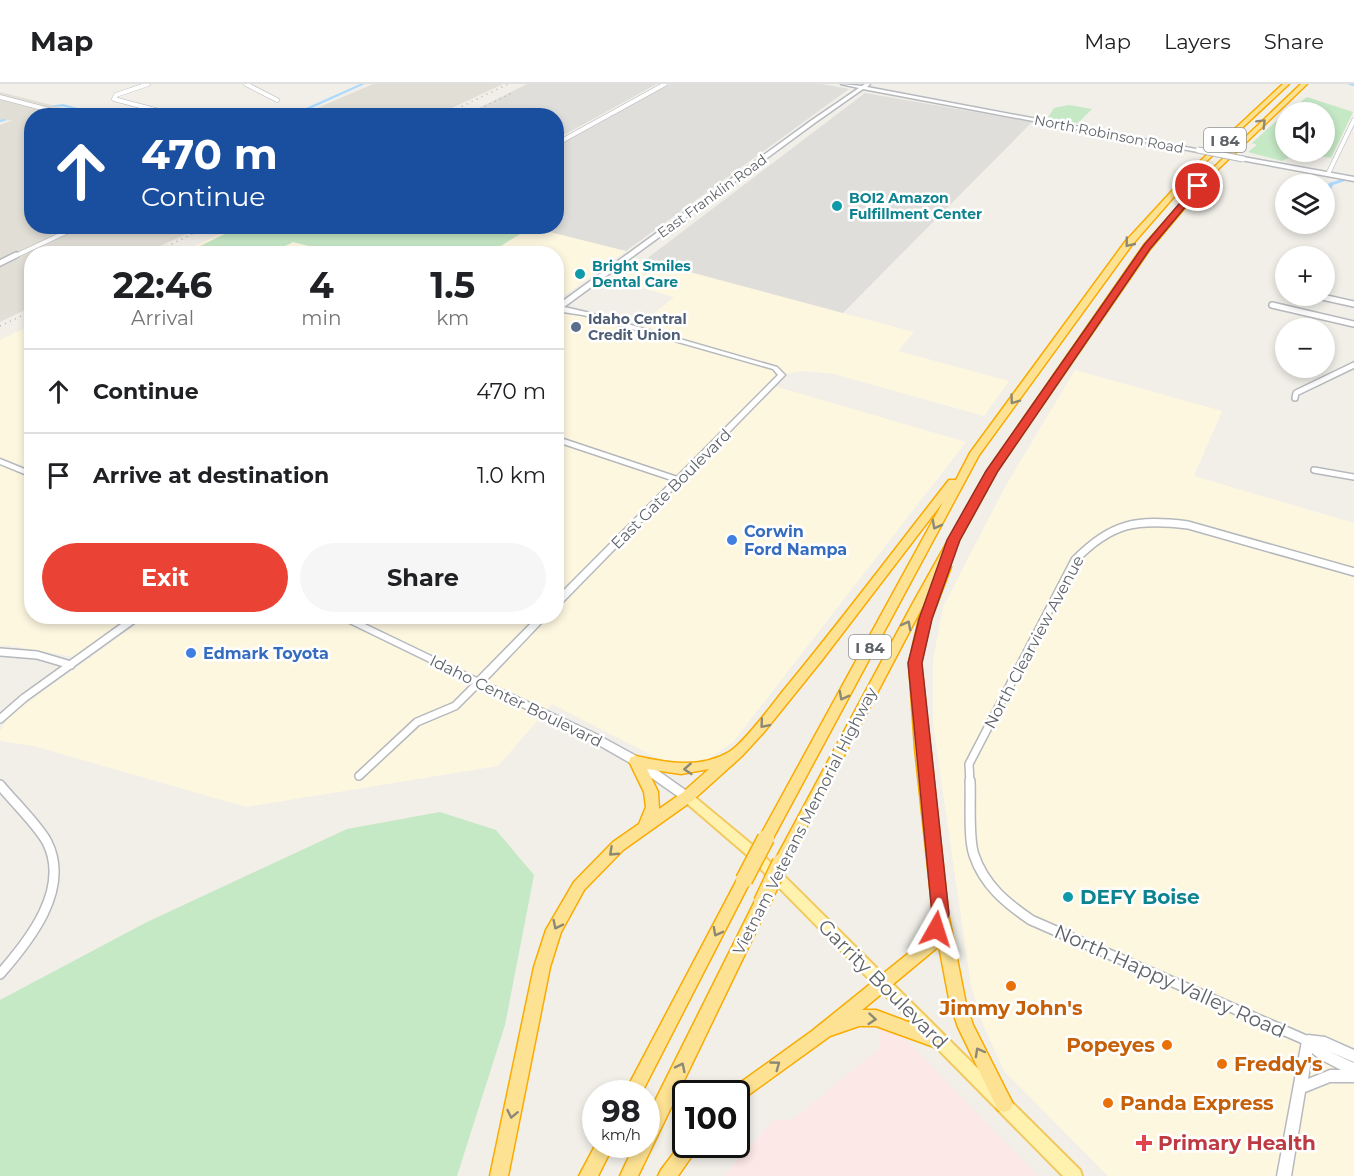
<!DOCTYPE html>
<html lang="en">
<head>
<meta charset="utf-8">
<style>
  :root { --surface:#fff; --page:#f6f6f6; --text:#202124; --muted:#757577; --line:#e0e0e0; --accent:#ea4335 }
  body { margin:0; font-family:Montserrat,sans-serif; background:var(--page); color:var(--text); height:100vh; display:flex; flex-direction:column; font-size:22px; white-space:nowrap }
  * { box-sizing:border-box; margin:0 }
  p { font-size:20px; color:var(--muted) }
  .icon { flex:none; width:33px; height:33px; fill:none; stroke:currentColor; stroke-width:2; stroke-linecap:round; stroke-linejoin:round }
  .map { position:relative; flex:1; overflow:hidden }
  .side { position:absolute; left:24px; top:162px; width:540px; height:378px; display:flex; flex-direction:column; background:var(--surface); border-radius:24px; box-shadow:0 3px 9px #0003 }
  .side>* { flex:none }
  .hud { position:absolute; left:24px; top:24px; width:540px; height:126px; border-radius:24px; box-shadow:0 3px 9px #0003; background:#1a4fa0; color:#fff; overflow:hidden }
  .tools { position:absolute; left:1275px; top:18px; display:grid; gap:12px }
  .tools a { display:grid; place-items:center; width:60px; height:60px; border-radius:50%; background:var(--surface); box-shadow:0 3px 9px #0003; font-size:30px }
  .speed { position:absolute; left:582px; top:996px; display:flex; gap:12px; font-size:30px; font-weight:700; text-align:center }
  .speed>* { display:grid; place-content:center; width:78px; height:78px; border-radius:50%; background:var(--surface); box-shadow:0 3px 9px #0003; line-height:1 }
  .speed small { font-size:15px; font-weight:400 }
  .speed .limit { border:3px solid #111; border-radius:9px; background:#fff; color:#111 }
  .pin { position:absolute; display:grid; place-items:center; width:51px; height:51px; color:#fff; margin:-26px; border:3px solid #fff; border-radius:50%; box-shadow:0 2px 6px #0007 }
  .me { position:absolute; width:66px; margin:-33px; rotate:6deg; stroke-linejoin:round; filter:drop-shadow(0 0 4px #0008) }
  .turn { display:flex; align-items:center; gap:21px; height:126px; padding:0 18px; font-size:27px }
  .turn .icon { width:78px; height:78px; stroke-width:2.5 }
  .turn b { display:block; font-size:42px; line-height:51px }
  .eta { display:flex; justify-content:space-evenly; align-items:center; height:102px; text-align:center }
  .eta b { font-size:36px; font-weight:700; line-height:42px }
  .primary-button { display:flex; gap:12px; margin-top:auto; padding:12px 18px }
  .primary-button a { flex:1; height:69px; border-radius:36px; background:var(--accent); color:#fff; font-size:24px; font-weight:700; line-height:69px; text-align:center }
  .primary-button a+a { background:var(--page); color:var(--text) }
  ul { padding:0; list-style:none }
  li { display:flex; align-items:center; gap:18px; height:84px; padding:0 18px; border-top:2px solid var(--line) }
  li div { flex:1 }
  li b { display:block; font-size:22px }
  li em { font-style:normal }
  header { display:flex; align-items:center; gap:36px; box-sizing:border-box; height:84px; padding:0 30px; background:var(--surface); border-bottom:2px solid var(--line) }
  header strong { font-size:28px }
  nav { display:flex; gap:33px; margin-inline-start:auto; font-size:21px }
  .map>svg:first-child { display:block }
</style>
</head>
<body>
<header>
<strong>Map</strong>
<nav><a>Map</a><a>Layers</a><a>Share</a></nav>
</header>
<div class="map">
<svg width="1354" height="1092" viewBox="0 0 1354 1092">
  <rect width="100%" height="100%" fill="#f1efe8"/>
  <!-- commercial -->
  <g fill="#fef7e0">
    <path d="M 235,142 L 530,143 L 626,167 L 557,217 L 556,170 L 179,170 Z"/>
    <path d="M 645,176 L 914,248 L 898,267 L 1009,297 L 984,332 L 834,290 L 805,287 L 776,291 L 767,300 L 966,358 L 733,658 L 705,677 L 682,681 L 659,675 L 552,620 L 498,682 L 246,723 L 34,662 L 0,657 L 0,647 L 10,631 L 147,533 L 556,532 L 557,225 L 633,247 L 674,213 L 617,197 Z"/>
    <path d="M 31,241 L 32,532 L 130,533 L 74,573 L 7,561 L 0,562 L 0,256 Z"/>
    <path d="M 1075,286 L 1222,327 L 1194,392 L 1354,439 L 1354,1092 L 1108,1092 L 1004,987 L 984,943 L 971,902 L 933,640 L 933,576 L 943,523 L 1005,403 Z"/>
  </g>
  <!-- industrial -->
  <g fill="#e0deda">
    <path d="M 527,0 L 657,0 L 562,52 L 557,51 L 556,32 L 465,31 Z"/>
    <path d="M 670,0 L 822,0 L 849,5 L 626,167 L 530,143 L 556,142 L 557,62 Z"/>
    <path d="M 865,9 L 1032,38 L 843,229 L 645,176 Z"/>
  </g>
  <!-- education -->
  <g fill="#e1ded6">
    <path d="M 373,0 L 503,0 L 437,31 L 301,31 Z"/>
    <path d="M 0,8 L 91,31 L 32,32 L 32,142 L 202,143 L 145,169 L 32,170 L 31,223 L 0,238 L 0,41 L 13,36 L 0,37 Z"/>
  </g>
  <!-- medical -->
  <path fill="#fce8e6" d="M 879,943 L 896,949 L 906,956 L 1038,1092 L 723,1092 L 773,1037 L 793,1035 L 879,965 Z"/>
  <!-- green -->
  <g fill="#c5e8c5">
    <path d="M 1307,13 L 1353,28 L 1331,74 L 1297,68 L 1324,68 L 1324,28 L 1287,28 Z"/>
    <path d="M 1069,21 L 1092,25 L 1078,39 L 1047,35 L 1054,24 Z"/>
    <path d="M 1285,29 L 1286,68 L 1292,68 L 1290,73 L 1282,77 L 1248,68 L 1257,61 L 1252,59 Z"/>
    <path d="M 239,143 L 529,142 L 531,143 L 490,169 L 336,169 L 293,158 L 272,169 L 186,169 Z"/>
    <path d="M 440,728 L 496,746 L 534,791 L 505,941 L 457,1092 L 0,1092 L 0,916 L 145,839 L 347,745 Z"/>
  </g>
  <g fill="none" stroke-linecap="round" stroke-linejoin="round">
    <!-- canal -->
    <g fill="#aadaff" fill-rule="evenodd">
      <path d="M 360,0 L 365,0 L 294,32 L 288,32 Z"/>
      <path d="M 1348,0 L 1354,0 L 1354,2 L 1349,1 Z"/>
      <path d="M 63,20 L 103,31 L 104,32 C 90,32 78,25 65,23 C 60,22 55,23 50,22 Z"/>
      <path d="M 4,35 L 5,35 L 5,37 L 0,38 L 0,36 Z"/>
      <path d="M 1346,94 L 1348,95 L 1348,96 L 1333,101 L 1329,109 L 1325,109 L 1325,108 L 1329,99 Z"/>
    </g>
    <defs>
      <g id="street-far3">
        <path d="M 148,0 L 116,11 L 114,15 L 178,32"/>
        <path d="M 246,0 L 277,16"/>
        <path d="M 0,13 L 72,32"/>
        <path d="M 556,60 L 665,0"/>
        <path d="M 1328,90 L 1354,36"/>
        <path d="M 13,173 L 79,142"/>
      </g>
      <g id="street-far2">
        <path d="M 0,179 L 16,171"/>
        <path d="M 1322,213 L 1354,220"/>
        <path d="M 1272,221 L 1354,240"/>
        <path d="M 1295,314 L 1296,309 L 1354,281"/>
        <path d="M 556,355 L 679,396"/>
        <path d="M 1314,386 L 1354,393"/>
      </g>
      <g id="street-far1">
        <path d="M 0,568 L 37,571 L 71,581"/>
        <path d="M 0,635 L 24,614 L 138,532"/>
        <path d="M 359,692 L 417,638 L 455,622 L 479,598"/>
        <path d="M 970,699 L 969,680 L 1075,476 C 1112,438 1137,435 1188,441 L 1354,488"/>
      </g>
      <g id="street">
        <path d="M 970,697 C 971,716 968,755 974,771 C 984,801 1006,819 1031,836 L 1308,957"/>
        <path d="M 0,701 C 13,717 38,741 47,758 C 71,805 29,857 0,890"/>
      </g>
      <g id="secondary">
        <path d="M 841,0 L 862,2 L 865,0 L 870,0 L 867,3 L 1201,66 L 1198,68 L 863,5 L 816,38 L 564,223 L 586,228 L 777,283 L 785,291 L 559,522 L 556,523 L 556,514 L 778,291 L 773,285 L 583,231 L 556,227 L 556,222 L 812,36 L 859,4 Z"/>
        <path d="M 1243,73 L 1354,93 L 1354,97 L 1241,76 L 1241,74 Z"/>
        <path d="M 0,375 L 32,388 L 32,393 L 0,380 Z"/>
        <path d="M 335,532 L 348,532 L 477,594 L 538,532 L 548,532 L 485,598 L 596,650 L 640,674 L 691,710 L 692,713 L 691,716 L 687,717 L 683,716 L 632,680 L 590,656 Z"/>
        <path d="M 1308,951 L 1325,953 L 1354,966 L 1354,978 L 1328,967 L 1354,979 L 1354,998 L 1330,998 L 1305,1008 L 1291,1092 L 1277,1092 L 1302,957 L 1304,953 ZM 1312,969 L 1320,975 L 1341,986 L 1330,986 L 1308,995 Z"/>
      </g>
      <path id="primary" d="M 687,708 L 691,710 L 756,764 L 1080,1086 L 1082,1092 L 1063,1092 L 748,772 L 683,716 L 681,713 L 683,710 Z"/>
      <g id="highway">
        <path d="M 1283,0 L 1289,0 L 1199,84 L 1131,162 L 979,371 L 771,758 L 766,760 L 761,758 L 759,754 L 943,418 L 822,576 L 764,648 L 742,672 L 692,717 L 623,766 L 584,806 L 561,848 L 550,883 L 508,1092 L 490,1092 L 534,883 L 546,846 L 574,798 L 613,758 L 639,740 L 646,723 L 644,708 L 629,677 L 631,673 L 636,672 C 667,679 700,685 729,668 C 744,659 771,622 783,607 C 840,538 894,466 949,396 L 956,396 L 970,369 L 1125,158 L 1195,82 ZM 647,685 L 681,690 L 709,685 L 682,709 L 659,725 L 658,708 Z"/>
        <path d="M 1301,0 L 1307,0 L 1213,90 L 1150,165 L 997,387 L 946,480 L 951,483 L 931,535 L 921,579 L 948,829 L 966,920 L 973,941 L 1013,1020 L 1010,1026 L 1004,1028 L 998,1026 L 958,943 L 950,920 L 939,862 L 862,926 L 876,926 L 943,951 L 945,956 L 943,961 L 937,964 L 876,942 L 859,942 L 830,952 L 736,1020 L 736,1010 L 728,1010 L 730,1006 L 812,947 L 925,856 L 933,830 L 915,664 L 909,579 L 919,535 L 926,516 L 786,782 L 781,784 L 776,782 L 774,778 L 913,519 L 987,387 L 1144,161 L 1209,88 Z"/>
        <path d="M 744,790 L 749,792 L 751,796 L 641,1010 L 624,1010 L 739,792 Z"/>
        <path d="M 762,812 L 767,813 L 770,818 L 638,1092 L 620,1092 L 635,1060 L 646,1060 L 646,1035 L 757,813 Z"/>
        <path d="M 686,1053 L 686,1060 L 700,1060 L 678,1092 L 658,1092 L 661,1086 Z"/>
        <path d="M 596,1060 L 614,1060 L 598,1092 L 579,1092 Z"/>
      </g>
    </defs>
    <!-- street-far3 casing -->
    <use href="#street-far3" stroke="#b5b8bc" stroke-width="5"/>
    <!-- street-far2 casing -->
    <use href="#street-far2" stroke="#b5b8bc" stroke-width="8"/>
    <!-- street-far1 casing -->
    <use href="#street-far1" stroke="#b5b8bc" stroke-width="10"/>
    <!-- street casing -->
    <use href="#street" stroke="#b5b8bc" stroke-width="12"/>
    <!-- secondary casing -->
    <use href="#secondary" stroke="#b6babf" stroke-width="3"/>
    <!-- primary casing -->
    <use href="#primary" stroke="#f2c960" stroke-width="4"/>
    <!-- highway casing -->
    <use href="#highway" stroke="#f9ab00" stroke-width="3"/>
    <!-- street-far3 -->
    <use href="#street-far3" stroke="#fff" stroke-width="4"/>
    <!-- street-far2 -->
    <use href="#street-far2" stroke="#fff" stroke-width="5"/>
    <!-- street-far1 -->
    <use href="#street-far1" stroke="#fff" stroke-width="7"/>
    <!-- street -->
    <use href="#street" stroke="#fff" stroke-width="9"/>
    <!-- secondary -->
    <use href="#secondary" fill="#fff" fill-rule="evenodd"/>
    <!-- primary -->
    <use href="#primary" fill="#fff2af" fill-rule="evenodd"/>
    <!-- highway -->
    <use href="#highway" fill="#fde293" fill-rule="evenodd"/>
    <!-- rail -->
    <g stroke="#b6b7b8" stroke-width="1.5" stroke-dasharray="1 4.5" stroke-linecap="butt">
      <path d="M 442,32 L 508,0"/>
      <path d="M 465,32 L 514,8"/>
      <path d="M 152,170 L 208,142"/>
      <path d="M 0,242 L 32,227"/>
    </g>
    <defs>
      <path id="secondary-bridge" d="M 1198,66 L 1243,75"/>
      <g id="highway-bridge">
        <path d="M 744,796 L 766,754"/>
        <path d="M 762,818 L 781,778"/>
      </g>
    </defs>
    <!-- secondary-bridge casing -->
    <use href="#secondary-bridge" stroke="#b6babf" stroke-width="7" stroke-linecap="butt"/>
    <!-- highway-bridge casing -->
    <use href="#highway-bridge" stroke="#f9ab00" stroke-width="19" stroke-linecap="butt"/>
    <!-- secondary-bridge -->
    <use href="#secondary-bridge" stroke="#fff" stroke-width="5"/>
    <!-- highway-bridge -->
    <use href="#highway-bridge" stroke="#fde293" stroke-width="16"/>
  </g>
  <!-- one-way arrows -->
  <defs><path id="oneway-chevron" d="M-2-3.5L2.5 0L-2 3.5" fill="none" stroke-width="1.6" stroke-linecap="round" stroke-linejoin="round" transform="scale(1.5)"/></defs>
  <g stroke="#8e8975">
    <use href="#oneway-chevron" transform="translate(1262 39) rotate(-45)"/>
    <use href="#oneway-chevron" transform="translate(1129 159) rotate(129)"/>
    <use href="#oneway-chevron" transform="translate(1014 316) rotate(126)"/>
    <use href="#oneway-chevron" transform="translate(936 441) rotate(118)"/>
    <use href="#oneway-chevron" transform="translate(907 541) rotate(-62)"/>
    <use href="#oneway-chevron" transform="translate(843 612) rotate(118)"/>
    <use href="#oneway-chevron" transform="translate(764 640) rotate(130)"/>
    <use href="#oneway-chevron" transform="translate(688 685) rotate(176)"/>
    <use href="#oneway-chevron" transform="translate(613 768) rotate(137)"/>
    <use href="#oneway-chevron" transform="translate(557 841) rotate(116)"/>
    <use href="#oneway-chevron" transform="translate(717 848) rotate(118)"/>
    <use href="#oneway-chevron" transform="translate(872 935) rotate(5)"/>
    <use href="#oneway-chevron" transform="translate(979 968) rotate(-119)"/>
    <use href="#oneway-chevron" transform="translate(776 981) rotate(-36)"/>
    <use href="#oneway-chevron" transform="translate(681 983) rotate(-64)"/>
    <use href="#oneway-chevron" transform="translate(512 1030) rotate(102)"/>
  </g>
  <!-- route -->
  <path fill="#ea4335" stroke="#982c22" stroke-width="1.5" d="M 1196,100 L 1203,102 L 1150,165 L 1113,219 L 998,387 L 960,456 L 932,535 L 922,579 L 949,830 L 942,850 L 936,852 L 930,850 L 927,845 L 932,830 L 908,579 L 919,535 L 947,456 L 986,387 L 1105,217 L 1144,161 Z"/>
  <!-- markers -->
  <g fill="#0f9aa8" stroke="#fff" stroke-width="2">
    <circle cx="837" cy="122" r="6"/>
    <circle cx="580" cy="190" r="6"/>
    <circle cx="1068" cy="813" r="6"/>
  </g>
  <circle fill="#5c6f8a" stroke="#fff" stroke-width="2" cx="576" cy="243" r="6"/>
  <g fill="#3f7fe0" stroke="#fff" stroke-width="2">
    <circle cx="732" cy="456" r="6"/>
    <circle cx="191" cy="569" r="6"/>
  </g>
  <g fill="#e8710a" stroke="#fff" stroke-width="2">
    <circle cx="1011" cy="902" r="6"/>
    <circle cx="1167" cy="961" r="6"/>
    <circle cx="1222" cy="980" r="6"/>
    <circle cx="1108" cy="1019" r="6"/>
  </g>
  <path fill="#e0444e" stroke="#fff" stroke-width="2" d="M1141 1050h6v6h6v6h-6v6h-6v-6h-6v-6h6z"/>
  <g text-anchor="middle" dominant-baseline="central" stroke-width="5" stroke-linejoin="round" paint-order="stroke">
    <!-- far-street labels -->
    <g font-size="14" fill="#5f6368" stroke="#fff">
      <text transform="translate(1109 50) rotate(11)">North Robinson Road</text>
      <text transform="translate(712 112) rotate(-36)">East Franklin Road</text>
    </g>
    <!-- far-culture labels -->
    <g font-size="14" font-weight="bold" fill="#0d838f" stroke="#fff" text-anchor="start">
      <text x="849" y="114">BOI2 Amazon<tspan x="849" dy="16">Fulfillment Center</tspan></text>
      <text x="592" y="182">Bright Smiles<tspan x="592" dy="16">Dental Care</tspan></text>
    </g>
    <!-- far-service labels -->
    <g font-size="14" font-weight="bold" fill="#4e5e75" stroke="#fff" text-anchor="start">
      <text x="588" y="235">Idaho Central<tspan x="588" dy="16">Credit Union</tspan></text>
    </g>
    <!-- shield labels -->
    <g fill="#fff" stroke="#8f9295" stroke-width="1.5">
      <rect x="1204" y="44" width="42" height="24" rx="4.5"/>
      <rect x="849" y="551" width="42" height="24" rx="4.5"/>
    </g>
    <g font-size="15" font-weight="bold" fill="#5f6368">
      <text x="1225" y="56">I 84</text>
      <text x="870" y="563">I 84</text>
    </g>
    <!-- street labels -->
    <g font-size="16" fill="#5f6368" stroke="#fff">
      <text transform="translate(671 405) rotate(-45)">East Gate Boulevard</text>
      <text transform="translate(1034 558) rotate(-62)">North Clearview Avenue</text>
      <text transform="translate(516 617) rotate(26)">Idaho Center Boulevard</text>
      <text transform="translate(805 737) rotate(-63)">Vietnam Veterans Memorial Highway</text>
    </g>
    <!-- shop labels -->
    <g font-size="16" font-weight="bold" fill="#366cbe" stroke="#fff" text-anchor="start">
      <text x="744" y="447">Corwin<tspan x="744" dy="18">Ford Nampa</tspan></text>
      <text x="203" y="569">Edmark Toyota</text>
    </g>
    <!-- near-culture labels -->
    <g font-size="20" font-weight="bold" fill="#0d838f" stroke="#fff" text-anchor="start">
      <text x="1080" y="813">DEFY Boise</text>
    </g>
    <!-- near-street labels -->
    <g font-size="20" fill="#5f6368" stroke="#fff">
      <text transform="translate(1170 897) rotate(24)">North Happy Valley Road</text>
      <text transform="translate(883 900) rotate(45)">Garrity Boulevard</text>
    </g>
    <!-- near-food labels -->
    <g font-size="20" font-weight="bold" fill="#c56008" stroke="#fff" text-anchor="start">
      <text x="1011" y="924" text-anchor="middle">Jimmy John's</text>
      <text x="1155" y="961" text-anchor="end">Popeyes</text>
      <text x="1234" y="980">Freddy's</text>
      <text x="1120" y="1019">Panda Express</text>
    </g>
    <!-- near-health labels -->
    <g font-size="20" font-weight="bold" fill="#be3a42" stroke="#fff" text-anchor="start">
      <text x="1158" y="1059">Primary Health</text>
    </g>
  </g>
</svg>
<div class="tools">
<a><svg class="icon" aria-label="sound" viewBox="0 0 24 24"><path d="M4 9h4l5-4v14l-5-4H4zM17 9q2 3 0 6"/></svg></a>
<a><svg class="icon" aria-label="layers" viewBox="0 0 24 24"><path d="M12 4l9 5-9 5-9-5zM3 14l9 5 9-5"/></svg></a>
<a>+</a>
<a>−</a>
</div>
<div class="speed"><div>98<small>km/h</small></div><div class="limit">100</div></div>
<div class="pin" style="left:1198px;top:102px;background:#d93025"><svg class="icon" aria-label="arrive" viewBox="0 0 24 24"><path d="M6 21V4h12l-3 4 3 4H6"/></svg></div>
<svg class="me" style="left:936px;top:845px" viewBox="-20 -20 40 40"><path d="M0-17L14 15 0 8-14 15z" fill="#ea4335" stroke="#fff" stroke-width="4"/></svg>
<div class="hud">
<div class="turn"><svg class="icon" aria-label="ahead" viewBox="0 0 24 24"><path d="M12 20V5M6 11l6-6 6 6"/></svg><div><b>470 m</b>Continue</div></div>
</div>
<section class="side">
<div class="eta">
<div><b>22:46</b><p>Arrival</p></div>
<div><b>4</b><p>min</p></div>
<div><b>1.5</b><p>km</p></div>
</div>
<ul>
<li><svg class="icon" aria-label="ahead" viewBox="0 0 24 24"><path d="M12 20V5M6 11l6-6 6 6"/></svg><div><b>Continue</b></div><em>470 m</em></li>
<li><svg class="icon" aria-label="arrive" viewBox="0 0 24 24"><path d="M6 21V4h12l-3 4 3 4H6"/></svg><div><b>Arrive at destination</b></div><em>1.0 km</em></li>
</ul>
<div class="primary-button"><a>Exit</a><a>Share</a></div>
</section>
</div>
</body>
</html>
